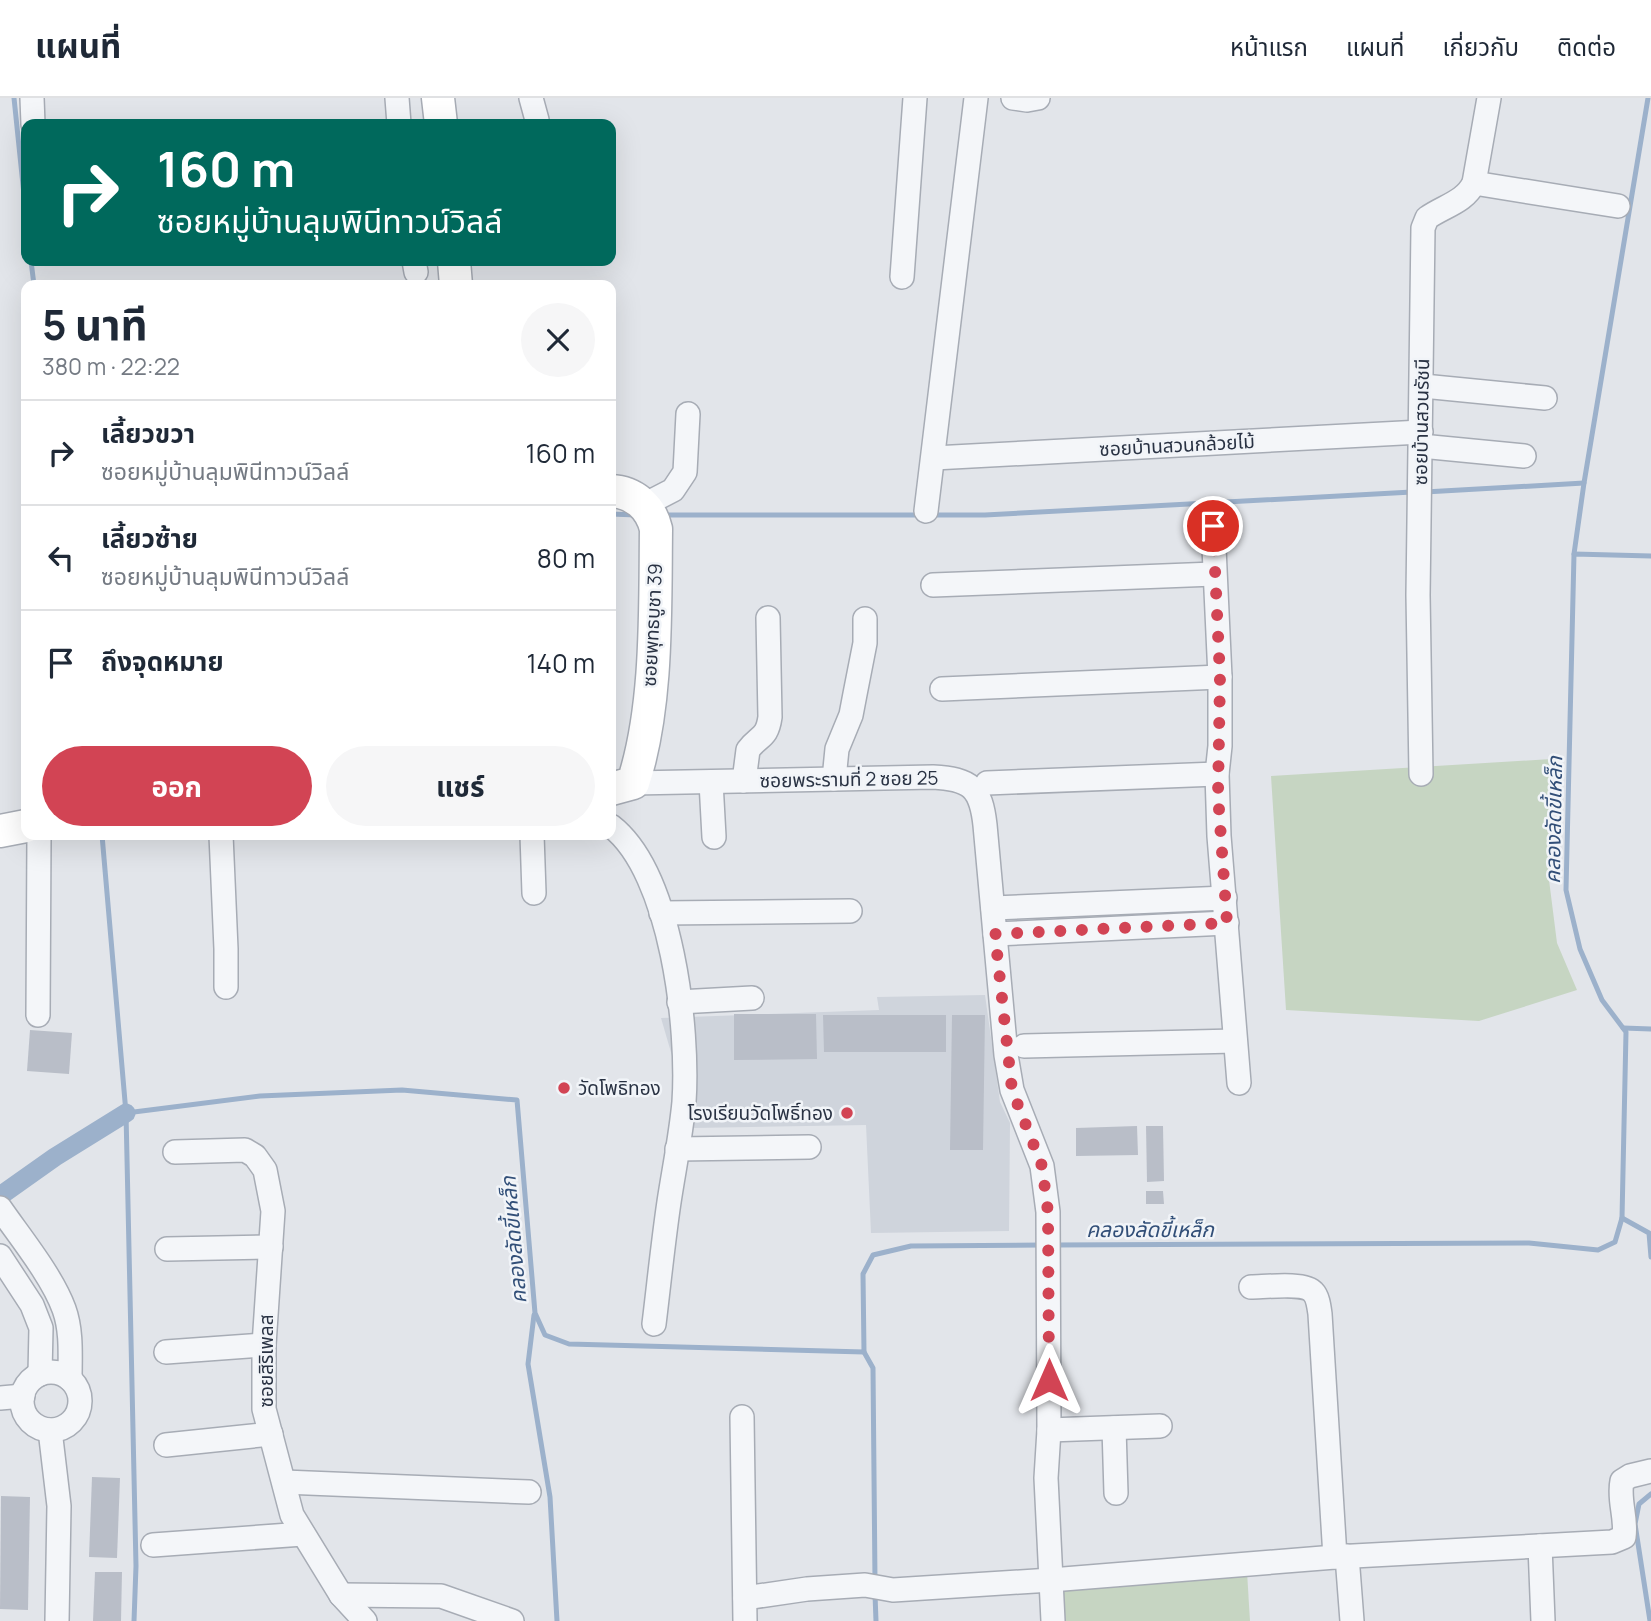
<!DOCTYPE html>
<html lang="th">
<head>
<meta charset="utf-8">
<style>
  :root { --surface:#fff; --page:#f6f6f7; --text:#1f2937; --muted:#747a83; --line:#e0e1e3; --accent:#d24454 }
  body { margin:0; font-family:Manrope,"Noto Sans Thai",sans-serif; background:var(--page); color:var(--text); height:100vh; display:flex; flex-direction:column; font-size:26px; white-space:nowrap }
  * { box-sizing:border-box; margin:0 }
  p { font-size:23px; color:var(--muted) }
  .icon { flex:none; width:38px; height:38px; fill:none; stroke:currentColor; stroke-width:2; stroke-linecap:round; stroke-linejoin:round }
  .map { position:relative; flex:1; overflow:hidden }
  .side { position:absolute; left:21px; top:182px; width:595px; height:560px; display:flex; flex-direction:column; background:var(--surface); border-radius:14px; box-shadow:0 7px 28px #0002 }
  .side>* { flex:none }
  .top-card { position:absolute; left:21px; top:21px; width:595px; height:147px; border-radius:14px; box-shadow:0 7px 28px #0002; background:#00695c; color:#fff; overflow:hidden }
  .pin { position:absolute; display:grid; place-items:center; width:60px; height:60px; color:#fff; margin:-30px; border:4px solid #fff; border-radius:50%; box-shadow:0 2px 7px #0007 }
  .me { position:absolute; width:77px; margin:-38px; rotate:0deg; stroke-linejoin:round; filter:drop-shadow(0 0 5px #0008) }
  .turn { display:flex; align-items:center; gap:24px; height:147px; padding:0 21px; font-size:32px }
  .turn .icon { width:91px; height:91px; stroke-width:2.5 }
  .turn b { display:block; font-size:49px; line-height:60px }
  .round { display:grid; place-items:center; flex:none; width:74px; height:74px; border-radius:37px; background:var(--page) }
  .head { display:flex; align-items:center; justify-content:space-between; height:119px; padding:0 21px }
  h1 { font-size:42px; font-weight:700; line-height:52px }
  .button { display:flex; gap:14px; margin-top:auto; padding:14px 21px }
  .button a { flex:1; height:80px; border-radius:42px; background:var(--accent); color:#fff; font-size:28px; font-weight:700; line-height:80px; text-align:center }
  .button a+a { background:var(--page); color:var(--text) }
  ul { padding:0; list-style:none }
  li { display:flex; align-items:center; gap:21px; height:105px; padding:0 21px; border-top:2px solid var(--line) }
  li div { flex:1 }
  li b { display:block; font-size:26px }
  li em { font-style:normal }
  header { display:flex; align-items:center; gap:42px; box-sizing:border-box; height:98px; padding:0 35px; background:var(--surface); border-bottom:2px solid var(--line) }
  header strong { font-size:33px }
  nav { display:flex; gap:38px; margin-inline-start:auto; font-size:24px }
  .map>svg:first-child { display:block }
</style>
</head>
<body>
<header>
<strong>แผนที่</strong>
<nav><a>หน้าแรก</a><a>แผนที่</a><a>เกี่ยวกับ</a><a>ติดต่อ</a></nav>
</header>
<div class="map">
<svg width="1651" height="1523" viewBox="0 0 1651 1523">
  <rect width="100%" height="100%" fill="#e2e5ea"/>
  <!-- built -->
  <path fill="#cfd4dc" d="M 985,897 L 1000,1004 L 1010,1025 L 1009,1133 L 871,1135 L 866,1027 L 693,1030 L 661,920 L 879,912 L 877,899 Z"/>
  <!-- green -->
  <g fill="#c6d5c2">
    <path d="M 1551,661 L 1548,774 L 1557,845 L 1577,892 L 1479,923 L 1286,912 L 1271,678 Z"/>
    <path d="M 1247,1474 L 1250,1523 L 1064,1523 L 1062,1490 Z"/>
  </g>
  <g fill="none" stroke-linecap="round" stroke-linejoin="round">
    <!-- stream -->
    <g stroke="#9cb1cb" stroke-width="5">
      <path d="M 14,0 L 26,116"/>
      <path d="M 31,163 L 34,187"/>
      <path d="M 1425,394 L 1584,385"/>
      <path d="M 611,416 L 636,417"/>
      <path d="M 663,417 L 923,417"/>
      <path d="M 932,417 L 985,417 L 1412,394"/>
      <path d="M 1574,456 L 1584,385 L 1648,0"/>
      <path d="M 102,737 L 126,1015 L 136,1468 L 134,1523"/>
      <path d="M 1623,930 L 1651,931"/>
      <path d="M 126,1015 L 260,998 L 402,992 L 517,1002 L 535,1215 L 545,1237 L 569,1246 L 864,1254 L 863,1176 L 873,1157 L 911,1148 L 1042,1147"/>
      <path d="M 1622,1120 L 1649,1135 L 1651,1159"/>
      <path d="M 1055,1147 L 1529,1145 L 1598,1152 L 1615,1144 L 1622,1120 L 1626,934 L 1602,902 L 1580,851 L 1566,792 L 1574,456 L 1651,458"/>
      <path d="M 534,1217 L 528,1266 L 550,1399 L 557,1523"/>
      <path d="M 864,1254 L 873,1270 L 875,1483"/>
      <path d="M 875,1496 L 876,1523"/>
      <path d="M 1650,1523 L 1635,1426 L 1639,1406 L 1651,1396"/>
    </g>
    <!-- canal -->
    <path stroke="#9cb1cb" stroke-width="19" d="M 0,1098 L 55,1059 L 126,1015"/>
  </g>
  <!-- building -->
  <g fill="#b9bec8">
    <path d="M 734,916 L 816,916 L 817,961 L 734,962 Z"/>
    <path d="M 823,917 L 946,917 L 946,954 L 824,954 Z"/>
    <path d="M 952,917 L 985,917 L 983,1052 L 950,1052 Z"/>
    <path d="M 30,932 L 72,935 L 69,976 L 27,973 Z"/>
    <path d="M 1137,1028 L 1138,1057 L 1076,1058 L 1076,1030 Z"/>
    <path d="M 1146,1028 L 1163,1028 L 1164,1083 L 1147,1084 Z"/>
    <path d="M 1146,1093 L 1163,1093 L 1164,1106 L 1146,1106 Z"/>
    <path d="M 92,1379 L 120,1380 L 117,1460 L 89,1459 Z"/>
    <path d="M 1,1398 L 30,1399 L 28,1512 L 0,1511 Z"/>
    <path d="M 95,1474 L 122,1474 L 121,1523 L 93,1523 Z"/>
  </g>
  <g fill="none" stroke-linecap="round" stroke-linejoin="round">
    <defs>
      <g id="street">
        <path d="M 32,0 L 33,26"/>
        <path d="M 397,0 L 399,26"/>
        <path d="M 531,0 L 537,22"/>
        <path d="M 1013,0 L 1027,2 L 1038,0"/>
        <path d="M 1474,85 L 1618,108"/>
        <path d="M 414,163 L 416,174"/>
        <path d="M 902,179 L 915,0"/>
        <path d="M 1423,288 L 1545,300"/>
        <path d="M 1421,348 L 1524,358"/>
        <path d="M 934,360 L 1421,334"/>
        <path d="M 644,407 L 673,392 L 685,374 L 688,316"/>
        <path d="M 926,413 L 976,0"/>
        <path d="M 1213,428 L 1220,579 L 1220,648 L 1217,676 L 1219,738 L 1239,985"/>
        <path d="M 933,487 L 1214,476"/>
        <path d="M 942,591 L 1220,579"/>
        <path d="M 1421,676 L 1418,497 L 1423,130 L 1427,120 C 1444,108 1465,104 1474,85 L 1489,0"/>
        <path d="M 834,681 L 837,651 L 851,617 L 855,596 L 865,545 L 865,521"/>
        <path d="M 744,683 L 748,652 C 759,637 767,641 770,619 L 768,520"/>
        <path d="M 711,684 L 714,739"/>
        <path d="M 633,685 L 933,679 C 971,681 981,690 985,727 L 1006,957 L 1012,992 L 1042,1068 L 1048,1114 L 1049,1332 L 1046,1380 L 1053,1523"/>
        <path d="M 987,685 L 1217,676"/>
        <path d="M 611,728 C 672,775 689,931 684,1004 C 681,1037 674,1071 669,1104 C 663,1145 659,1185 654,1226"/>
        <path d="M 221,737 L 226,851 L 226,889"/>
        <path d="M 532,737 L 534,795"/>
        <path d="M 993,810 L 1225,800"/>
        <path d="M 661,815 L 850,813"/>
        <path d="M 995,836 L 1227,825"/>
        <path d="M 679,904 L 752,900"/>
        <path d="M 38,917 L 39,737"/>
        <path d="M 1024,948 L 1235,943"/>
        <path d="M 677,1051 L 809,1049"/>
        <path d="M 175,1054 L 245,1052 L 255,1058 L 265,1072 L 273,1113 L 264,1247 L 264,1311 L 292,1417 L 341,1497 L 365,1523"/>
        <path d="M 0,1110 C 20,1139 52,1178 64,1211 C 72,1233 70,1258 70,1281"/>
        <path d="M 167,1151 L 271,1149"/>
        <path d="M 0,1158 L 32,1207 L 41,1230 L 40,1276"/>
        <path d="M 1251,1189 C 1264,1189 1305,1184 1313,1194 C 1318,1199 1319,1209 1320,1216 L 1335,1459"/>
        <path d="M 166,1254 L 264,1247"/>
        <circle cx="51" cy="1303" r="29"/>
        <path d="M 0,1300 L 23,1298"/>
        <path d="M 742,1319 L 745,1523"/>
        <path d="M 1114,1330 L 1116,1395"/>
        <path d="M 50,1332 L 59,1408 L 57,1523"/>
        <path d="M 1049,1332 L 1160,1328"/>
        <path d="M 166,1347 L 271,1336"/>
        <path d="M 284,1384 L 529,1394"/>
        <path d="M 153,1447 L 303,1436"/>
        <path d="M 1540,1448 L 1543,1523"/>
        <path d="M 1347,1458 L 1352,1523"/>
        <path d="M 341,1497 L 441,1498 L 512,1523"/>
        <path d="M 745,1500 L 807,1491 L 865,1487 L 893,1492 L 1051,1482 L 1335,1459 L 1612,1444 L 1624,1439 C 1627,1420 1618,1402 1622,1383 L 1630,1378 L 1651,1373"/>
      </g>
      <g id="secondary">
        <path d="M 438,0 L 441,26"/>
        <path d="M 454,163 L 456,187"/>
        <path d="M 611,393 C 634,394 651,409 656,431 C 655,511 658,609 633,685 L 611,691"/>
        <path d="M 0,733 L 26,728"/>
      </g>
    </defs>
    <!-- street casing -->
    <use href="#street" stroke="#a7acb5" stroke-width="26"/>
    <!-- secondary casing -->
    <use href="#secondary" stroke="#a7acb5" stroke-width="35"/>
    <!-- street -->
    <use href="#street" stroke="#f4f6f9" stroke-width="23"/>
    <!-- secondary -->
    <use href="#secondary" stroke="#fff" stroke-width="32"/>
  </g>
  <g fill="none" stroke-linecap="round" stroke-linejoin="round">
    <!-- route -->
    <path stroke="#d24454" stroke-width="12" stroke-dasharray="0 21.6" d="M 1049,1282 L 1048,1114 L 1042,1068 L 1012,992 L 995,836 L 1227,825 L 1218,697 L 1220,579 L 1213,428"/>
  </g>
  <!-- markers -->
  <g fill="#d24454" stroke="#f1f4f8" stroke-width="2.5">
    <circle cx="564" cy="990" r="7"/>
    <circle cx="847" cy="1015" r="7"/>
  </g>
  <g text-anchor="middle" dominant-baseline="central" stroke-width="5" stroke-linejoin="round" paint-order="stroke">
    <!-- street labels -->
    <g font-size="19" fill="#293243" stroke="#f1f4f8">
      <text transform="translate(1421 324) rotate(-89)">ซอยบ้านสวนรัชนี</text>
      <text transform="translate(1177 347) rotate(-3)">ซอยบ้านสวนกล้วยไม้</text>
      <text transform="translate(652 527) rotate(-87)">ซอยพุทธบูชา 39</text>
      <text transform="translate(849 681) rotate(-1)">ซอยพระรามที่ 2 ซอย 25</text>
      <text transform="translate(266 1263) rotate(-90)">ซอยสิริเพลส</text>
    </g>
    <!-- poi labels -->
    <g font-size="19" fill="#293243" stroke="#f1f4f8" text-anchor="start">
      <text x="578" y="990">วัดโพธิทอง</text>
      <text x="833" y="1015" text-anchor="end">โรงเรียนวัดโพธิ์ทอง</text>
    </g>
    <!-- water labels -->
    <g font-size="21" font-style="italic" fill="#324f78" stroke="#f1f4f8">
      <text transform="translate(1553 722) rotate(-89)">คลองลัดขี้เหล็ก</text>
      <text x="1150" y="1131">คลองลัดขี้เหล็ก</text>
      <text transform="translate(513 1142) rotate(-95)">คลองลัดขี้เหล็ก</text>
    </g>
  </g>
</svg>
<div class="pin" style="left:1213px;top:428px;background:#d93025"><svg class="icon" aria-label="arrive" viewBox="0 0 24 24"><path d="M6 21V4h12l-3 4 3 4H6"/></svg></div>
<svg class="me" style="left:1049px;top:1282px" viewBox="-20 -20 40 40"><path d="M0-17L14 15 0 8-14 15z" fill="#d24454" stroke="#fff" stroke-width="4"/></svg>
<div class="top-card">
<div class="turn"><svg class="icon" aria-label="right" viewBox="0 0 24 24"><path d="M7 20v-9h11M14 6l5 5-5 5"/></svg><div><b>160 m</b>ซอยหมู่บ้านลุมพินีทาวน์วิลล์</div></div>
</div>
<section class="side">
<div class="head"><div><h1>5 นาที</h1><p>380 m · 22:22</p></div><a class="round"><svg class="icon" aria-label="close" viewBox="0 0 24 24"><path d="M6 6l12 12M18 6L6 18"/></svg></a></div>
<ul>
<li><svg class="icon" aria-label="right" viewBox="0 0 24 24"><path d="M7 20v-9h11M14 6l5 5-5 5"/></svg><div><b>เลี้ยวขวา</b><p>ซอยหมู่บ้านลุมพินีทาวน์วิลล์</p></div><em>160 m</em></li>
<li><svg class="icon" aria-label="left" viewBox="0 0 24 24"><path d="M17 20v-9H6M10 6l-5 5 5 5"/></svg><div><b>เลี้ยวซ้าย</b><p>ซอยหมู่บ้านลุมพินีทาวน์วิลล์</p></div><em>80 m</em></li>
<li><svg class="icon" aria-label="arrive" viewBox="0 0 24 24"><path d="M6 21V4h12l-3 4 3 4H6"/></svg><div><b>ถึงจุดหมาย</b></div><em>140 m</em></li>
</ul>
<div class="button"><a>ออก</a><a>แชร์</a></div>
</section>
</div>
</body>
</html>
